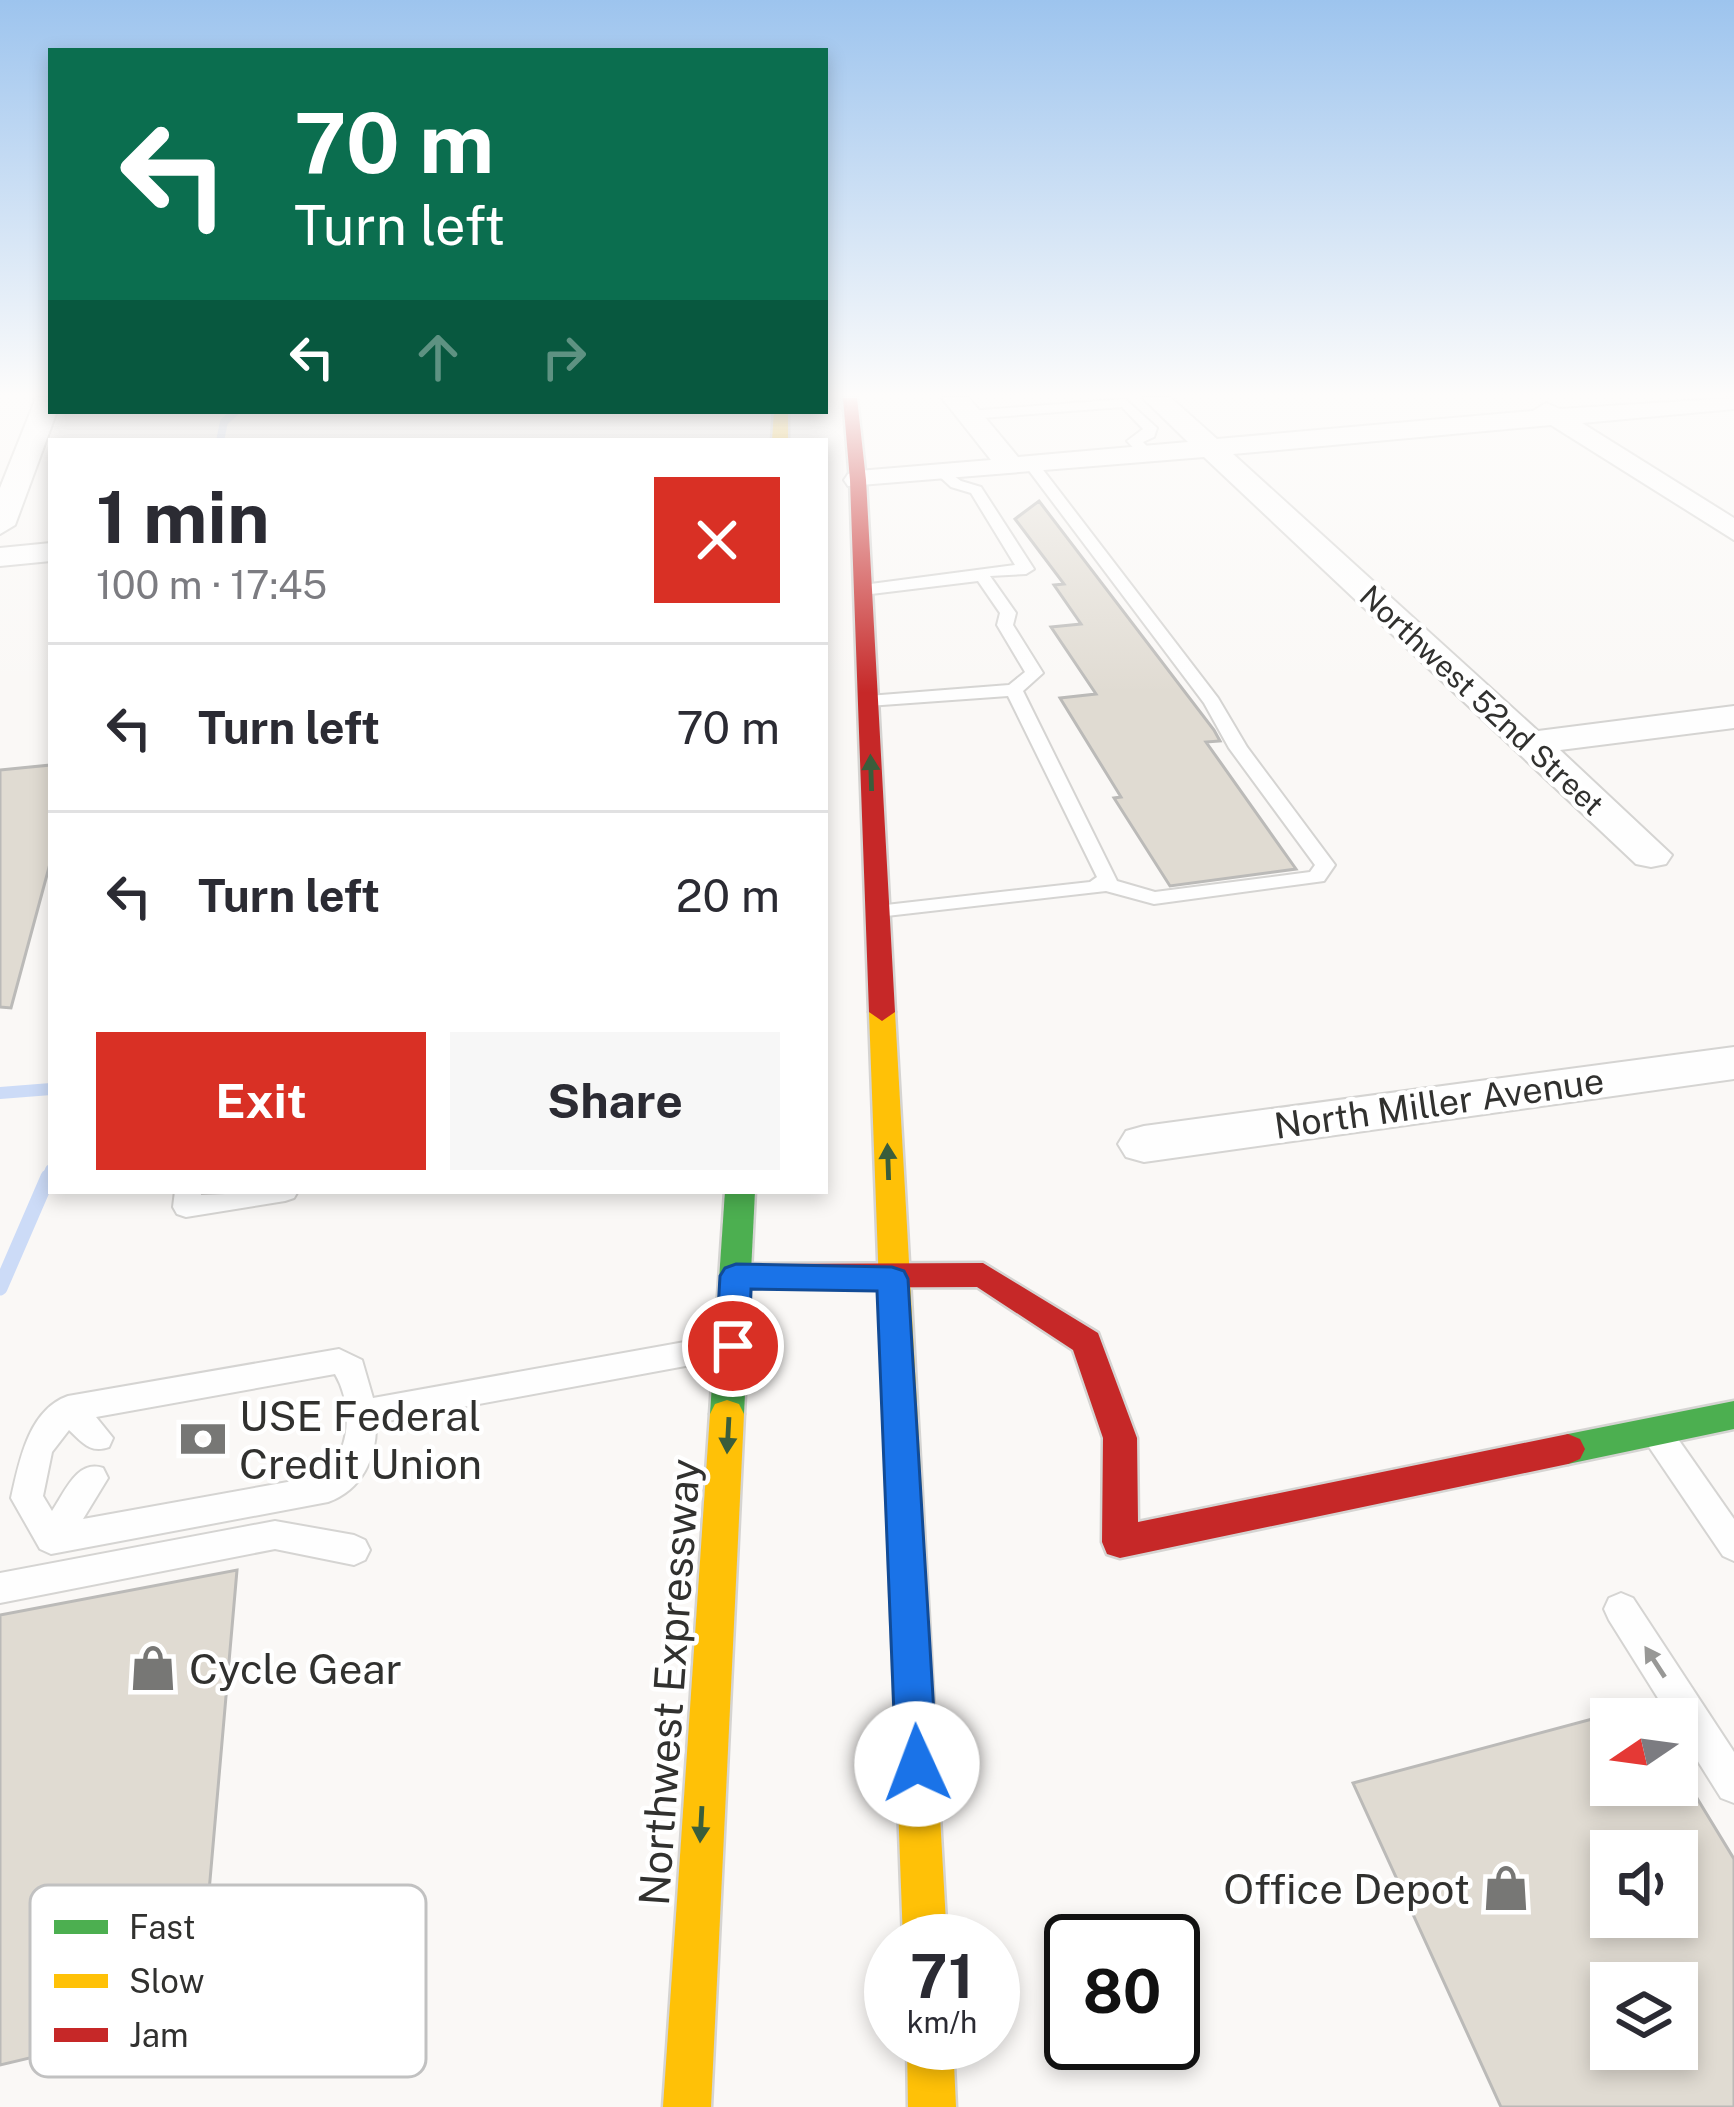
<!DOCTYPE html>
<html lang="en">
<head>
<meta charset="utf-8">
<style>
  :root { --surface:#fff; --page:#f7f7f7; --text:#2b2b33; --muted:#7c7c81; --line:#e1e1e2; --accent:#d93025 }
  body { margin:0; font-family:"Public Sans",sans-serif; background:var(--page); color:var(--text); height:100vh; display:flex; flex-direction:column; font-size:45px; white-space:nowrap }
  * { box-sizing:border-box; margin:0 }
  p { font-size:39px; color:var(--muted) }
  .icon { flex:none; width:66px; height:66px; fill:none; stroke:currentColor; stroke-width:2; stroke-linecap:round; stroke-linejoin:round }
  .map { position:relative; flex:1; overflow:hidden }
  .details { position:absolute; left:48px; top:438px; width:780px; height:756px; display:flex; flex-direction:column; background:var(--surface); border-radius:0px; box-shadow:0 6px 18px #0003 }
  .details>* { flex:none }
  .hud { position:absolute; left:48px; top:48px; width:780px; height:366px; border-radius:0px; box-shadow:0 6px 18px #0003; background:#0b6e4f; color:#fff; overflow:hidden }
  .needle { width:78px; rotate:257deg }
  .fabs { position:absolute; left:1590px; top:1698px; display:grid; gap:24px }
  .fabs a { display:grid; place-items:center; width:108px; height:108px; border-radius:0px; background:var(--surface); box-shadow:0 6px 18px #0003; font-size:60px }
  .speed { position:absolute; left:864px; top:1914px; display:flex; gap:24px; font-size:60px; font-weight:700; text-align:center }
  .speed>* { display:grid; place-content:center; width:156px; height:156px; border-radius:50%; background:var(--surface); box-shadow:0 6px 18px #0003; line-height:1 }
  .speed small { font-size:30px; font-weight:400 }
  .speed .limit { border:6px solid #111; border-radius:18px; background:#fff; color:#111 }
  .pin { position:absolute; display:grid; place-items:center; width:102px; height:102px; color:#fff; margin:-51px; border:6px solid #fff; border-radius:50%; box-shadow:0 3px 12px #0007 }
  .me { position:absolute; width:132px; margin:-66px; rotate:358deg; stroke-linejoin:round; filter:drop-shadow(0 0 9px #0008) }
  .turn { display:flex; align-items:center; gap:42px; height:252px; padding:0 48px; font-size:54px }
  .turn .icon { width:156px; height:156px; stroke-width:2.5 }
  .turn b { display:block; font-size:84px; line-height:102px }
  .lanes { display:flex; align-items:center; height:114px; padding:0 48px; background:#0003; justify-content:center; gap:60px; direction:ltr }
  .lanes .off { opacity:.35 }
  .round { display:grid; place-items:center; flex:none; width:126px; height:126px; border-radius:0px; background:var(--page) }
  .summary { display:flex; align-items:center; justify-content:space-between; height:204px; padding:0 48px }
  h1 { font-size:72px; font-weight:700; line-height:90px }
  .cta { display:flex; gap:24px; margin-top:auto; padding:24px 48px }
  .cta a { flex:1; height:138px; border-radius:0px; background:var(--accent); color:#fff; font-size:48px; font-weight:700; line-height:138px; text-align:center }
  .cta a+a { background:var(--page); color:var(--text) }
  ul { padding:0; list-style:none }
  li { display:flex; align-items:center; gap:36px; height:168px; padding:0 48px; border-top:3px solid var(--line) }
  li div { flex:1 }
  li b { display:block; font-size:45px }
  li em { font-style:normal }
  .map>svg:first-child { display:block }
</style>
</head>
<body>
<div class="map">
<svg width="1734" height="2107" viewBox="0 0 1734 2107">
  <rect width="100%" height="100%" fill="#faf8f6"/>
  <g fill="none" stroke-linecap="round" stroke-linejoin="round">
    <!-- stream-far2 -->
    <path stroke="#ccdbf7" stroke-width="8" d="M 220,441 L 224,422 L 236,411"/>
    <!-- stream-far1 -->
    <g stroke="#ccdbf7" stroke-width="12">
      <path d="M 0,1093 L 51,1089"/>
      <path d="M 47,1180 L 51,1170"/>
    </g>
    <!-- stream -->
    <path stroke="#ccdbf7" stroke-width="15" d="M 0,1288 L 48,1177"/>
  </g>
  <!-- building -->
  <g fill="#e0dbd2" stroke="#bbbab8" stroke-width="3" fill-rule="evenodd">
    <path d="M 1039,501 L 1214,730 L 1220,741 L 1206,742 L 1296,869 L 1170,886 L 1114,798 L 1121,797 L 1060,698 L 1096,694 L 1051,627 L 1081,624 L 1054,585 L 1064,584 L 1015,519 Z"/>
    <path d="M 51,765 L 51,860 L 11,1008 L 0,1007 L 0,770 Z"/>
    <path d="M 237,1570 L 198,2018 L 0,2065 L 0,1615 Z"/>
    <path d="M 1611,1714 L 1611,1785 L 1689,1785 L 1734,1859 L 1734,2107 L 1501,2107 L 1353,1783 ZM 1611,1851 L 1677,1851 L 1677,1917 L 1611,1917 ZM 1611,1983 L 1677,1983 L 1677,2049 L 1611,2049 Z"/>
  </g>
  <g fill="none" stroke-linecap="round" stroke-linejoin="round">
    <defs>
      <g id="lane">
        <path d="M 1125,399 L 1157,428 L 1154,437 L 1143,442 L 1155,455 L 1153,458 L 1143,458 L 1127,441 L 1143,429 L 1122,407 L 969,419 L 962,415 L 969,411 Z"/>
        <path d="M 1027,462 L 1037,462 L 1218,698 L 1247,747 L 1335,865 L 1324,881 L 1154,904 L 1106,891 L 869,918 L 866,913 L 877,906 L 1090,882 L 1097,877 L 1008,696 L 868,706 L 859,701 L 868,696 L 1009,685 L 1025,672 L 997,625 L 1000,613 L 978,581 L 863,595 L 855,590 L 863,585 L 1015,565 L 971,493 L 951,487 L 939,476 L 939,470 L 944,469 L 961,481 L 981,487 L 1034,569 L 1026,574 L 990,576 L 1016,613 L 1013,625 L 1043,673 L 1023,691 L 1117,881 L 1155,892 L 1310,872 L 1315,865 L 1229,748 L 1204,703 L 1027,468 Z"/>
        <path d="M 175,1191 L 201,1191 L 201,1195 L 298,1191 L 294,1198 L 285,1201 L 186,1217 L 177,1214 L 173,1207 Z"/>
        <path d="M 718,1336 L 728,1340 L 733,1348 L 728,1356 L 718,1360 L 376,1423 C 377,1457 362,1490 328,1502 L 51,1554 L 40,1549 L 11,1498 C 19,1463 28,1410 68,1396 L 339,1349 L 362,1360 L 373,1398 ZM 335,1374 C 353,1405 352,1453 321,1476 L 83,1519 L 108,1478 L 103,1468 C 77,1459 65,1492 52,1511 L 43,1496 L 52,1452 L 69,1430 C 82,1442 90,1454 109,1447 L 113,1438 L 96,1417 Z"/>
        <path d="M 1660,1425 L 1671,1429 L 1734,1519 L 1734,1561 L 1723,1556 L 1649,1447 L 1645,1438 L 1649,1429 Z"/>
        <path d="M 275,1521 L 354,1535 L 365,1540 L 370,1550 L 365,1560 L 354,1565 L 275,1549 L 0,1603 L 0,1573 Z"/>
        <path d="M 1621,1593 L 1633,1598 L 1734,1752 L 1734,1803 L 1721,1798 L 1677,1728 L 1677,1719 L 1671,1719 L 1609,1620 L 1604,1609 L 1609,1598 Z"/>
      </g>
      <g id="street">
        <path d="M 36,398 L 51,398 L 51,411 L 57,411 L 15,525 L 0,534 L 0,488 Z"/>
        <path d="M 942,398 L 969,398 L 1018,457 L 1188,442 L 1143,398 L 1171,398 L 1217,439 L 1533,411 L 1546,403 L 1560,409 L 1734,398 L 1734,409 L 1582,423 L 1734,518 L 1734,540 L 1551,425 L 1233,454 L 1538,731 L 1734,706 L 1734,728 L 1560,750 L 1672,855 L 1666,864 L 1651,867 L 1636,864 L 1204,457 L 848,486 L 844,480 L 848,474 L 858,471 L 991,460 Z"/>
        <path d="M 51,543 L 51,561 L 0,566 L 0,548 Z"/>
        <path d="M 1734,1047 L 1734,1079 L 1144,1162 L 1126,1157 L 1118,1144 L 1126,1131 L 1144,1126 Z"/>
      </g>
      <g id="fast">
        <path d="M 725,1191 L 755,1191 L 744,1414 L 739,1424 L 727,1428 L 715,1424 L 710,1414 Z"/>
        <path d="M 1734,1401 L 1734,1429 L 1568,1464 L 1556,1459 L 1551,1449 L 1556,1439 L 1568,1434 Z"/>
      </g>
      <g id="slow">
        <path d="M 774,411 L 788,411 L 788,441 L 772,441 Z"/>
        <path d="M 882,1003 L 895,1012 L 947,1941 L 903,1941 L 869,1012 Z"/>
        <path d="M 727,1400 L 739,1404 L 744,1414 L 711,2107 L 663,2107 L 710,1414 L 715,1404 Z"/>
        <path d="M 907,2043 L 953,2043 L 956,2107 L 908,2107 Z"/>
      </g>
      <g id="jam">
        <path d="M 843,398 L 857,398 L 866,480 L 895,1012 L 882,1021 L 869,1012 L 850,480 Z"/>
        <path d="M 983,1263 L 1098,1333 L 1137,1438 L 1138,1522 L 1568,1434 L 1580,1439 L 1585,1449 L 1580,1459 L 1568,1464 L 1120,1558 L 1107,1554 L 1102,1542 L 1103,1438 L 1073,1350 L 977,1287 L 736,1288 L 725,1285 L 720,1276 L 725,1267 L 736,1264 Z"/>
      </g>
    </defs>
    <!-- lane casing -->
    <use href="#lane" stroke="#d5d4d2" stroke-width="4"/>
    <!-- street casing -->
    <use href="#street" stroke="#d5d4d2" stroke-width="4"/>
    <!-- fast casing -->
    <use href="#fast" stroke="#d5d4d2" stroke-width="5"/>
    <!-- slow casing -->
    <use href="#slow" stroke="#d5d4d2" stroke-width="5"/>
    <!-- jam casing -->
    <use href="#jam" stroke="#d5d4d2" stroke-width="5"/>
    <!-- lane -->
    <use href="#lane" fill="#fefefe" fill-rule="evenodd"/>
    <!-- street -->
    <use href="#street" fill="#fefefe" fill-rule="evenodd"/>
    <!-- fast -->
    <use href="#fast" fill="#4caf50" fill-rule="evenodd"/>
    <!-- slow -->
    <use href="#slow" fill="#ffc107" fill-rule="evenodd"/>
    <!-- jam -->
    <use href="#jam" fill="#c62828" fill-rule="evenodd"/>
  </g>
  <!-- one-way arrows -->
  <defs><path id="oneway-solid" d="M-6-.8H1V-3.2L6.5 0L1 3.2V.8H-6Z" transform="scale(3)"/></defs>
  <g fill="#3a5d3b">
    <use href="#oneway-solid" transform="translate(871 773) rotate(-92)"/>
    <use href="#oneway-solid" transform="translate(888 1162) rotate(-92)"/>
    <use href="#oneway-solid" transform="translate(728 1435) rotate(93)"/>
    <use href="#oneway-solid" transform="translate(701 1824) rotate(93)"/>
  </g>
  <use fill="#989896" href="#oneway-solid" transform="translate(1655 1662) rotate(-123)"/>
  <!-- sky -->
  <linearGradient id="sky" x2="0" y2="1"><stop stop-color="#9dc4ee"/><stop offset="0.57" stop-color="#fdfcfb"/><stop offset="1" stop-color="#fdfcfb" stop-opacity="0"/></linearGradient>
  <rect width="1734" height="693" fill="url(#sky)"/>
  <!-- route -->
  <path fill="#1a73e8" stroke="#114b97" stroke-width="3" d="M 736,1264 L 892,1267 L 904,1271 L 908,1279 L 937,1764 L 931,1778 L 917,1784 L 902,1778 L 896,1764 L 877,1291 L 751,1289 L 749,1346 L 744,1355 L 733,1359 L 721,1355 L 716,1346 L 720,1276 L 725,1268 Z"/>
  <!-- icons -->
  <defs>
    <symbol id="bank-bare" viewBox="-9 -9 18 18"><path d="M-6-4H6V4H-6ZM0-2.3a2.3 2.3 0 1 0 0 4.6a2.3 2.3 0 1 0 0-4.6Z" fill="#777775" stroke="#fff" stroke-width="2.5" paint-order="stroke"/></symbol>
    <symbol id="shop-bare" viewBox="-9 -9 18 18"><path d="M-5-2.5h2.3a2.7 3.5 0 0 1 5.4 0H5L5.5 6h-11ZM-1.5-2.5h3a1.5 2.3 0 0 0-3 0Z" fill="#777775" stroke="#fff" stroke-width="2.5" paint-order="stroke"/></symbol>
  </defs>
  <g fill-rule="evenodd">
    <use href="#bank-bare" x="170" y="1406" width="66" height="66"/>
    <use href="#shop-bare" x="120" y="1635" width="66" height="66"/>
    <use href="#shop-bare" x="1473" y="1855" width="66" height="66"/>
  </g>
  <g text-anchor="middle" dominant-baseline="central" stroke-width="9" stroke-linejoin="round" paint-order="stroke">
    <!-- far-street labels -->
    <g font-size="30" fill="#31312f" stroke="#fff">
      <text transform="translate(1482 700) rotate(43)">Northwest 52nd Street</text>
    </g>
    <!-- street labels -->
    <g font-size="36" fill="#31312f" stroke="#fff">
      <text transform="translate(1439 1103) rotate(-8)">North Miller Avenue</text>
    </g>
    <!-- near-poi labels -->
    <g font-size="42" fill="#31312f" stroke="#fff" text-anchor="start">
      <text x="239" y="1415">USE Federal<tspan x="239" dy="48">Credit Union</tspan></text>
      <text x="189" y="1668">Cycle Gear</text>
      <text x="1470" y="1888" text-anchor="end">Office Depot</text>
    </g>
    <!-- near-street labels -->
    <g font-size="42" fill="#31312f" stroke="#fff">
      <text transform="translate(669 1682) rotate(-86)">Northwest Expressway</text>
    </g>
  </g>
  <!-- legend -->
  <rect x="30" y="1885" width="396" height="192" rx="18" fill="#fff" stroke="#c1c1c1" stroke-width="3"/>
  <rect x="54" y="1920" width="54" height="14" fill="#4caf50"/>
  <rect x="54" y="1974" width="54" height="14" fill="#ffc107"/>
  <rect x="54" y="2028" width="54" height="14" fill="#c62828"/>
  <g font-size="33" fill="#31312f">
    <text x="129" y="1939">Fast</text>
    <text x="129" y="1993">Slow</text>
    <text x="129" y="2047">Jam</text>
  </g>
</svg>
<div class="fabs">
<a><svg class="needle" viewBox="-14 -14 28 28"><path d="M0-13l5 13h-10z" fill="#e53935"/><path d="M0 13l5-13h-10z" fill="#7c7c81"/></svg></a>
<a><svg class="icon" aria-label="sound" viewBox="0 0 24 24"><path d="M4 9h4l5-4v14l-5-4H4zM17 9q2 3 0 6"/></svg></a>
<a><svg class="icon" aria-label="layers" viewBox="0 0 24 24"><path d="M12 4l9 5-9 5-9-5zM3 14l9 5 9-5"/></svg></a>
</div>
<div class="speed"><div>71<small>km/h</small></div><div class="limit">80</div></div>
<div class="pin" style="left:733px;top:1346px;background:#d93025"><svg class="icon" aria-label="arrive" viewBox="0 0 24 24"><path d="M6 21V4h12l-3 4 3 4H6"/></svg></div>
<svg class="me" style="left:917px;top:1764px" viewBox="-20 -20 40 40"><circle r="19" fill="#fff"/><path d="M0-13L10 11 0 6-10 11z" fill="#1a73e8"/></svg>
<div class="hud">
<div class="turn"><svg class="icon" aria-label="left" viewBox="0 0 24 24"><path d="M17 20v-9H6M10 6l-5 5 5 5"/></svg><div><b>70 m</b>Turn left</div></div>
<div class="lanes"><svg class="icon" aria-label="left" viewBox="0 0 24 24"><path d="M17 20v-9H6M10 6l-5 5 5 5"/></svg><svg class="icon off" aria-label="ahead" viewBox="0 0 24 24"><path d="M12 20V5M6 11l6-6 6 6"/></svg><svg class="icon off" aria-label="right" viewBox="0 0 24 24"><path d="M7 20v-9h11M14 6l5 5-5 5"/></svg></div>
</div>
<section class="details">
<div class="summary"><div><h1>1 min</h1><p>100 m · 17:45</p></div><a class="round" style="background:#d93025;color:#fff"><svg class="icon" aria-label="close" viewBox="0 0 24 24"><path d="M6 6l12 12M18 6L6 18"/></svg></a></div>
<ul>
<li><svg class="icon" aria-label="left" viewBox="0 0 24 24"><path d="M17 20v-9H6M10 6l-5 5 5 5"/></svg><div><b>Turn left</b></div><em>70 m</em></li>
<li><svg class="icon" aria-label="left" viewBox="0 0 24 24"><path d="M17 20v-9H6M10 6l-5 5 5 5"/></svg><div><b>Turn left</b></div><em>20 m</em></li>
</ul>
<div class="cta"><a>Exit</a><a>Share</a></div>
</section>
</div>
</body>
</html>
